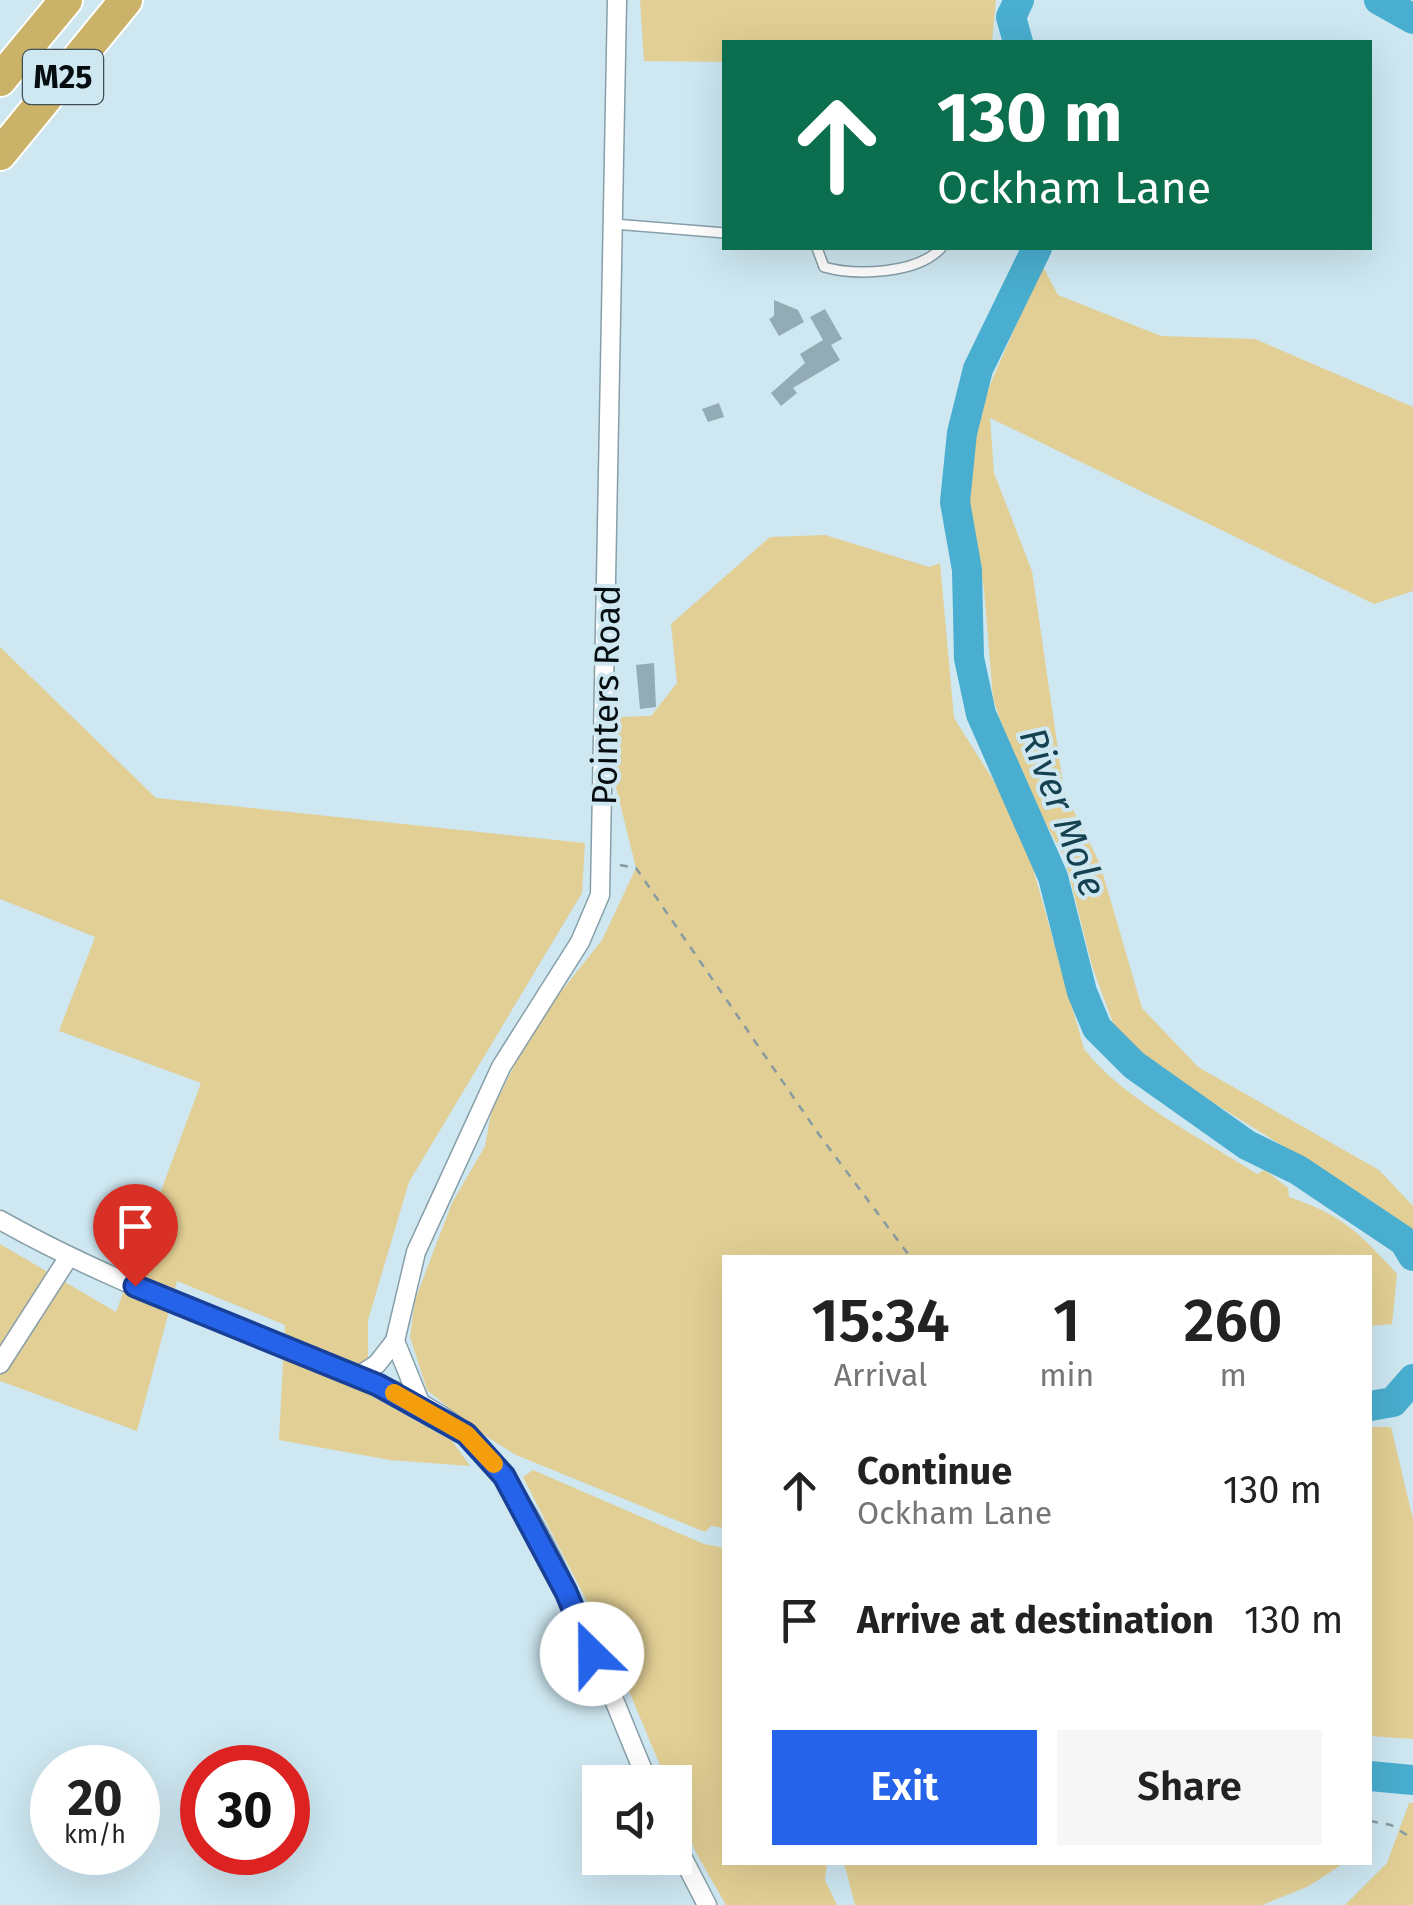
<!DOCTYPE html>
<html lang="en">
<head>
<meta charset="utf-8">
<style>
  :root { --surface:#fff; --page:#f6f6f6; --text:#222; --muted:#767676; --accent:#2563eb }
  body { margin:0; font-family:"Fira Sans",sans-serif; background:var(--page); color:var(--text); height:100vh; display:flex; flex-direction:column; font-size:38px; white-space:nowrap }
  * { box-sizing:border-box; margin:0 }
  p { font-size:32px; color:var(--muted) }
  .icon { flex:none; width:55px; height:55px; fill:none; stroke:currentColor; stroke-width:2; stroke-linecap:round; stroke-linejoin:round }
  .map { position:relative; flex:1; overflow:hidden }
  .panel { position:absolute; left:722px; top:1255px; width:650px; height:610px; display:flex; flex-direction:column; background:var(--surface); border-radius:0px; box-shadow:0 10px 40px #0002 }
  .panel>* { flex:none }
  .top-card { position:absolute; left:722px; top:40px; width:650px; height:210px; border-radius:0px; box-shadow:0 10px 40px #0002; background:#0b6e4f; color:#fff; overflow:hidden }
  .buttons { position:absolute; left:582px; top:1765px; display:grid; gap:20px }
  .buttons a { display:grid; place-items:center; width:110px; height:110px; border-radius:0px; background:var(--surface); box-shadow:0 10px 40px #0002; font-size:50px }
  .speed { position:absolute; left:30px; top:1745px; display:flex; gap:20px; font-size:50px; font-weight:700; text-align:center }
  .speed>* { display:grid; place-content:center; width:130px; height:130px; border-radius:50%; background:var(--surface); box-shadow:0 10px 40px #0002; line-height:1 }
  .speed small { font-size:25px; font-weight:400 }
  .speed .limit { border:15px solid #d22; background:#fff; color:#111 }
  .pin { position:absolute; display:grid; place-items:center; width:85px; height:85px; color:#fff; margin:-102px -42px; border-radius:50% 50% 50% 0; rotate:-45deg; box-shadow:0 0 10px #0007 }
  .pin .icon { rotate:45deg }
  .me { position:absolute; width:110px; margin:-55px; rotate:337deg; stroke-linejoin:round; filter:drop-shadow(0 0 8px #0008) }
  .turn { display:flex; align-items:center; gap:35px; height:210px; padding:0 50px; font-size:45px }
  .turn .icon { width:130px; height:130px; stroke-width:2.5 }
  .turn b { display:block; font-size:70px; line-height:85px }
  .eta { display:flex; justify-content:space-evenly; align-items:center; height:170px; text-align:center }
  .eta b { font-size:60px; font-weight:600; line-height:70px }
  .primary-button { display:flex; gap:20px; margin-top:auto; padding:20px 50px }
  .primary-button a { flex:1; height:115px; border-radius:0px; background:var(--accent); color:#fff; font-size:40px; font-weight:600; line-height:115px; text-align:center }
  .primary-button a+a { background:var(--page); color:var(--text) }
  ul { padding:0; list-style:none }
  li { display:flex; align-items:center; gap:30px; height:130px; padding:0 50px }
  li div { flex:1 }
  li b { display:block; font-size:38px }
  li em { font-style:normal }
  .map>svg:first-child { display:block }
</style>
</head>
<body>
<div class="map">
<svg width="1413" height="1905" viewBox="0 0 1413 1905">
  <rect width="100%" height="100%" fill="#cee7f1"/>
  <!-- green -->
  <g fill="#e2cf95">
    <path d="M 640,0 L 996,0 L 992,42 L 725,42 L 725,62 L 644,61 Z"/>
    <path d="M 1042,265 L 1058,295 L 1161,336 L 1255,339 L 1413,407 L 1413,591 L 1374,604 L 990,418 L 994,473 L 1032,571 L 1064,791 L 1100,864 L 1142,1008 L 1198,1067 L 1379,1170 L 1413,1206 L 1413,1236 L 1376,1204 L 1151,1064 L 1115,1028 L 1092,966 L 1065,859 L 1016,768 L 993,698 L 984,589 L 968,504 L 977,415 Z"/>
    <path d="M 825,535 L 929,567 L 940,563 L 954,718 L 1002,794 L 1028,851 L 1084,1049 C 1122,1099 1203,1139 1257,1174 L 1265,1170 L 1288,1188 L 1289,1197 C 1342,1215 1360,1233 1397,1274 L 1392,1324 L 1370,1326 L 1370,1258 L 725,1258 L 725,1528 L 711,1526 L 705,1532 L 516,1455 L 476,1430 L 427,1390 L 410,1337 L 415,1300 L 452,1203 L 485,1146 L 491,1113 L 533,1027 L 602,940 L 636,868 L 615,783 L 616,717 L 651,716 L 677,683 L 671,624 L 770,537 Z"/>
    <path d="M 0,647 L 156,798 L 585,843 L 582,893 L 409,1182 L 368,1320 L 368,1394 L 452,1441 L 470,1466 L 390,1460 L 279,1440 L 285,1325 L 177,1281 L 137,1431 L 0,1381 L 0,1244 L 116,1312 L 201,1083 L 59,1031 L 95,937 L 0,899 Z"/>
    <path d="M 1370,1427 L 1391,1427 L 1413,1519 L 1413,1739 L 1370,1736 Z"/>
    <path d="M 533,1470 L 704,1544 L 725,1548 L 725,1862 L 827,1863 L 825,1880 L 837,1905 L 726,1905 C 706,1868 675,1825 675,1782 L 667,1782 L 611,1648 L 523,1477 Z"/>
    <path d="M 1409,1803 L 1413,1803 L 1413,1905 L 1345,1905 L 1387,1863 Z"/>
    <path d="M 844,1863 L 844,1862 L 1344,1863 L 1309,1886 L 1262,1905 L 855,1905 Z"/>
  </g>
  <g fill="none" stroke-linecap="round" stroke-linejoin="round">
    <!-- river -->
    <g stroke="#49aecf" stroke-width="30">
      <path d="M 1379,0 L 1413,19"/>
      <path d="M 1018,42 L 1011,17 L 1019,0"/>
      <path d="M 1037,248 L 978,369 L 962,433 L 955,502 L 967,570 L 969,658 L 981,714 L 1053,877 L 1082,992 L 1097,1028 L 1134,1065 L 1247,1145 L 1298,1170 L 1404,1241 L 1413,1256"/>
      <path d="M 1370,1406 L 1393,1402 L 1413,1379"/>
      <path d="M 1370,1776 L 1413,1780"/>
    </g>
  </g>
  <!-- building -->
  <g fill="#93abb4">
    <path d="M 774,300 L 798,310 L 804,322 L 779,336 L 769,319 L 774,316 Z"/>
    <path d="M 825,309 L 842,339 L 831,345 L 840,360 L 793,388 L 797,393 L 781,406 L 771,393 L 805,363 L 800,354 L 823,340 L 810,317 Z"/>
    <path d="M 719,403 L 724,417 L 708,422 L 702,409 Z"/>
    <path d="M 654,663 L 656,707 L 640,709 L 636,665 Z"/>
  </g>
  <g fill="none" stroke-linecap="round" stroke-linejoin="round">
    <defs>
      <g id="service">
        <path d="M 614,224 L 725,233"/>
        <path d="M 817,248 L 824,267 C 856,276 917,274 941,248"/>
      </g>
      <g id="minor">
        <path d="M 0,1220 C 99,1276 206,1315 311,1358 C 363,1379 425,1397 467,1435 C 544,1503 606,1686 648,1782"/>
        <path d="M 0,1364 L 68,1258"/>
        <path d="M 357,1377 L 377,1364 L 395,1341"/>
        <path d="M 421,1405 L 395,1341 L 416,1252 L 501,1067 L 580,942 L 600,895 L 617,0"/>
        <path d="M 675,1843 L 707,1905"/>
      </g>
      <g id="motorway">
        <path d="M 0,80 L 66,0"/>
        <path d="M 0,154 L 126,0"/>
      </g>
    </defs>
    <!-- service casing -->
    <use href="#service" stroke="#879fa8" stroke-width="12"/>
    <!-- minor casing -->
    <use href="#minor" stroke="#879fa8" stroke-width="21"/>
    <!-- motorway casing -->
    <use href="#motorway" stroke="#fff" stroke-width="36"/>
    <!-- path -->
    <g stroke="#889ba2" stroke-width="2.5" stroke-dasharray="8 8" stroke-linecap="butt">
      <path d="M 620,865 L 636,868 L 820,1136 L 911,1258"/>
      <path d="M 1370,1821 L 1391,1825 L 1413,1839"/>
    </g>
    <!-- service -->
    <use href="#service" stroke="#fff" stroke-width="9"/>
    <!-- minor -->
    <use href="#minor" stroke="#fff" stroke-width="18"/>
    <!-- motorway -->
    <use href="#motorway" stroke="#cab369" stroke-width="32"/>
  </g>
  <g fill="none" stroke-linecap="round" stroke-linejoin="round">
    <defs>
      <path id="route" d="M 135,1286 L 378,1385 L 466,1434 L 504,1476 L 566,1592 L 592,1654"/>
    </defs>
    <!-- route casing -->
    <use href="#route" stroke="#184099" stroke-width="25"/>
    <!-- route -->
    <use href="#route" stroke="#2563eb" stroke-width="18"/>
    <!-- slow -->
    <path stroke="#f59e0b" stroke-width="18" d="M 394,1393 L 466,1434 L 494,1464"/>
  </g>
  <g text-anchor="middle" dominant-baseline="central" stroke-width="8" stroke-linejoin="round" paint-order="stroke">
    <!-- shield labels -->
    <rect fill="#cee7f1" stroke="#414e54" stroke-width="2.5" x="23" y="50" width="80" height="54" rx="8"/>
    <g font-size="32" font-weight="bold" fill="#050d10">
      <text x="63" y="77">M25</text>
    </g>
    <!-- street labels -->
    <g font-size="35" fill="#050d10" stroke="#cee7f1">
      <text transform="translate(606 695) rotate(-89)">Pointers Road</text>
    </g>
    <!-- water labels -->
    <g font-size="38" font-style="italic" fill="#154150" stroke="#cee7f1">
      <text transform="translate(1063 812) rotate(69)">River Mole</text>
    </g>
  </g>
</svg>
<div class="buttons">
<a><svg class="icon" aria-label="sound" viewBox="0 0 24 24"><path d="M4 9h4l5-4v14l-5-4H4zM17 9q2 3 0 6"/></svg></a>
</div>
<div class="speed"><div>20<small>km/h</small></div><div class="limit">30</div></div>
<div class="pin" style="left:135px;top:1286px;background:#d93025"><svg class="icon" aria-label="arrive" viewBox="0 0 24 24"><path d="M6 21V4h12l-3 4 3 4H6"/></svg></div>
<svg class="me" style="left:592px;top:1654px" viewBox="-20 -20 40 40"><circle r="19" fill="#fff"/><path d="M0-13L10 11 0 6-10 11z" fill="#2563eb"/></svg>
<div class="top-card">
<div class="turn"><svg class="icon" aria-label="ahead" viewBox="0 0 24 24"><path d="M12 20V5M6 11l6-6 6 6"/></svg><div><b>130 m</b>Ockham Lane</div></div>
</div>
<section class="panel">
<div class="eta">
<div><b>15:34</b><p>Arrival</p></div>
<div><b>1</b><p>min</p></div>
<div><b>260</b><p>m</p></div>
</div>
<ul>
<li><svg class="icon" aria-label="ahead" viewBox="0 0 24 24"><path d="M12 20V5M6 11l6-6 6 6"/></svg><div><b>Continue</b><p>Ockham Lane</p></div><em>130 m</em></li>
<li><svg class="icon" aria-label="arrive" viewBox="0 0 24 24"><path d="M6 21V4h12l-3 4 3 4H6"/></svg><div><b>Arrive at destination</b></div><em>130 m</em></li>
</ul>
<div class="primary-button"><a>Exit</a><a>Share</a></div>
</section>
</div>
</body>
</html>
